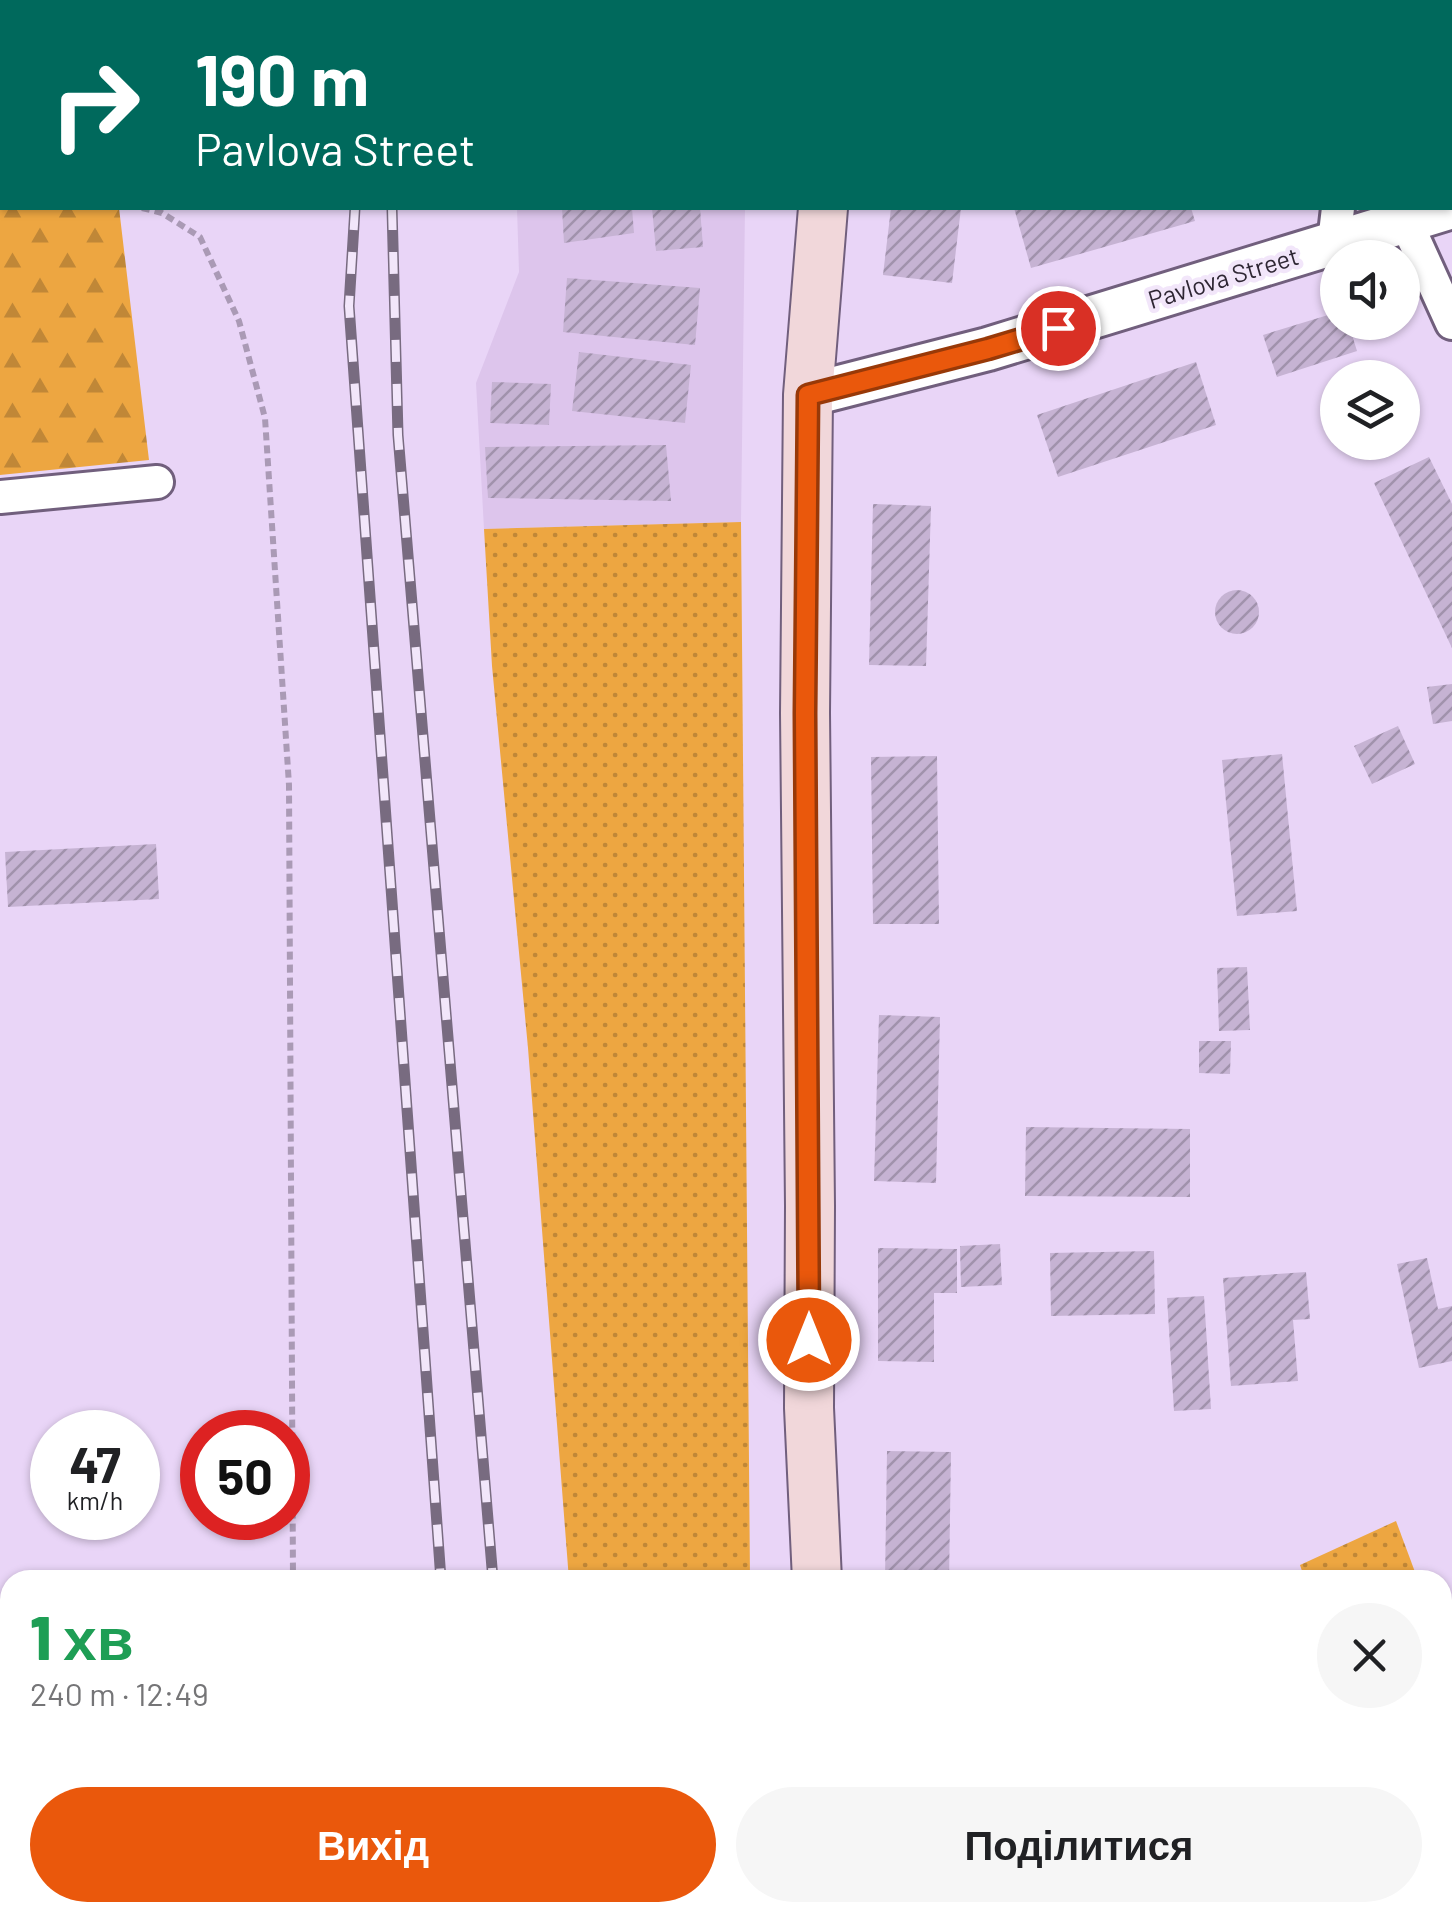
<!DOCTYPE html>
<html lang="uk">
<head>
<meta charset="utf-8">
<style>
  :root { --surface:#fff; --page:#f6f6f6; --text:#202124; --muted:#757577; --accent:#ea580c }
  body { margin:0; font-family:Barlow,sans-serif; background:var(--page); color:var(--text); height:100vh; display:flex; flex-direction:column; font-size:38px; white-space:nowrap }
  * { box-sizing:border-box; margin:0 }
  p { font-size:32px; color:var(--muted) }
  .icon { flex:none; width:55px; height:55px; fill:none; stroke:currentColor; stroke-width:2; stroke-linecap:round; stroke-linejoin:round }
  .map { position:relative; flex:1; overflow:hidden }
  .panel { position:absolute; left:0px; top:1570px; width:1452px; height:352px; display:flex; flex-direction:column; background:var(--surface); border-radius:30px 30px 0 0; box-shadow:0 2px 8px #0004 }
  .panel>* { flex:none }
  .banner { position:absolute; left:0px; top:0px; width:1452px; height:210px; box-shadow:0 2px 8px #0004; background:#00695c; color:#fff; overflow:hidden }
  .controls { position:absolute; left:1320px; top:240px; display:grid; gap:20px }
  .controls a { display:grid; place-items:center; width:100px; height:100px; border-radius:50%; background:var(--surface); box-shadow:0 2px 8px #0004; font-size:50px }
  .speed { position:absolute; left:30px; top:1410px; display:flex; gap:20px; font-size:50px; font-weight:700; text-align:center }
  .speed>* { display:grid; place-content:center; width:130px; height:130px; border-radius:50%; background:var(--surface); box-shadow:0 2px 8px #0004; line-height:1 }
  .speed small { font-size:25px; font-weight:400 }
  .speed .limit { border:15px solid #d22; background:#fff; color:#111 }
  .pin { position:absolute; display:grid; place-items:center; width:85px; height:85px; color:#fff; margin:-42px; border:5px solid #fff; border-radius:50%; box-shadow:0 2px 10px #0007 }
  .me { position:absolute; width:110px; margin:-55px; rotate:0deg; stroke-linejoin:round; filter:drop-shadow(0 0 8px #0008) }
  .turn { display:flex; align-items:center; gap:35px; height:210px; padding:0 30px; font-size:45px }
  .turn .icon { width:130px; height:130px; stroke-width:2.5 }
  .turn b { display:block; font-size:70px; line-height:85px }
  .round { display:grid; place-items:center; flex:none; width:105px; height:105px; border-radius:52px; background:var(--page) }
  .head { display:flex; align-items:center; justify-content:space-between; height:170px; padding:0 30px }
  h1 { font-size:60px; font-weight:800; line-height:75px; color:#1e9e55 }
  .button { display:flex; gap:20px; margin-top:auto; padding:20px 30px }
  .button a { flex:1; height:115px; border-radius:60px; background:var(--accent); color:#fff; font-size:40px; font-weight:800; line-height:115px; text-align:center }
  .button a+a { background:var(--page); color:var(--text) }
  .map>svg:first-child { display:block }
</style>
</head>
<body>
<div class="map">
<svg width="1452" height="1921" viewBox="0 0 1452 1921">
  <defs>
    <pattern id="forest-firs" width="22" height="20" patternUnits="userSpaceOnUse" patternTransform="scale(2.5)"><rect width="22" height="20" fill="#eda641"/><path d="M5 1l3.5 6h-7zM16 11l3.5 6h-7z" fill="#c08737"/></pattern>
    <pattern id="garden-dots" width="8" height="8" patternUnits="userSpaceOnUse" patternTransform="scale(2.5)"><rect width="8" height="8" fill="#eda641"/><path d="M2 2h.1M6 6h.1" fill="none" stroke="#c08737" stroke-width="1.8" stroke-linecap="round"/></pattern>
    <pattern id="building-hatch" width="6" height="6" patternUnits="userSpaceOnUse" patternTransform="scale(2.5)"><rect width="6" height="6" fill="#c6b3d3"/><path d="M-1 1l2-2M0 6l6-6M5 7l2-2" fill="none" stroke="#a192ac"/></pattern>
  </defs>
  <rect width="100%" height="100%" fill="#e9d5f7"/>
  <!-- built -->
  <path fill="#ddc5ec" d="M 517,208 L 745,208 L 741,522 L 484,529 L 476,383 L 519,272 Z"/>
  <!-- forest -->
  <path fill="url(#forest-firs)" d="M 0,190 L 2,208 L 119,208 L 149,460 L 0,475 Z"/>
  <!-- garden -->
  <g fill="url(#garden-dots)">
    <path d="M 741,522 L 750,1580 L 569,1580 L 528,1048 L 492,666 L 484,529 Z"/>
    <path d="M 1396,1521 L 1418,1580 L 1305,1580 L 1300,1565 Z"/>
    <path d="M 1442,1649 L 1452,1675 L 1452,1861 L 1443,1864 Z"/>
    <rect x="583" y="1913" width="170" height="8"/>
    <path d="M 1012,1913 L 1179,1913 L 1151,1921 L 1025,1921 Z"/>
  </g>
  <!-- building -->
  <g fill="url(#building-hatch)">
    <path d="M 562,208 L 632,208 L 634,233 L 564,243 Z"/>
    <path d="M 652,208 L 700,208 L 703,247 L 656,251 Z"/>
    <path d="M 891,208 L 961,208 L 952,283 L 883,275 Z"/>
    <path d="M 1014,208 L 1191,208 L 1195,221 L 1031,268 Z"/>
    <path d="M 567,278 L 700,288 L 695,345 L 563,332 Z"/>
    <path d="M 1338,312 L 1338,322 L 1348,322 L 1357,351 L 1277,377 L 1263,335 Z"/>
    <path d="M 579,352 L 691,365 L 685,423 L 572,411 Z"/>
    <path d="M 1196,362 L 1216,425 L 1058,477 L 1037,415 Z"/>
    <path d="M 492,382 L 551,384 L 549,425 L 490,423 Z"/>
    <path d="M 666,445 L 671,501 L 488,498 L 485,447 Z"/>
    <path d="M 1429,457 L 1452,504 L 1452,648 L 1374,483 Z"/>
    <path d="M 873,504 L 931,506 L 926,666 L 869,665 Z"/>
    <circle cx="1237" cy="612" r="22"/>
    <path d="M 1452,684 L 1452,721 L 1433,724 L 1427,687 Z"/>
    <path d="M 1398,726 L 1415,764 L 1372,784 L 1354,746 Z"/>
    <path d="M 1282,754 L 1297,911 L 1237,916 L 1222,760 Z"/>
    <path d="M 937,756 L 939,924 L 873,924 L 871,757 Z"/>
    <path d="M 156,844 L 159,899 L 8,907 L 5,852 Z"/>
    <path d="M 1247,967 L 1250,1030 L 1219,1031 L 1217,968 Z"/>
    <path d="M 879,1015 L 940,1017 L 936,1183 L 874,1181 Z"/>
    <path d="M 1199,1041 L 1231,1041 L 1230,1074 L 1199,1073 Z"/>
    <path d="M 1026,1127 L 1190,1129 L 1190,1197 L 1025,1196 Z"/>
    <path d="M 1000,1244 L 1002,1285 L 961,1287 L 960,1246 Z"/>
    <path d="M 878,1248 L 957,1249 L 957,1293 L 934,1293 L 934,1362 L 878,1361 Z"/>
    <path d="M 1154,1251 L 1155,1314 L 1051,1316 L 1050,1253 Z"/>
    <path d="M 1427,1258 L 1438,1309 L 1452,1306 L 1452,1361 L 1419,1368 L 1397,1264 Z"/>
    <path d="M 1306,1272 L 1310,1319 L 1293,1320 L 1298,1381 L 1231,1386 L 1223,1278 Z"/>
    <path d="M 1204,1296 L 1211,1409 L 1174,1411 L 1167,1298 Z"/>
    <path d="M 887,1451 L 951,1452 L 949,1580 L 885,1580 Z"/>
  </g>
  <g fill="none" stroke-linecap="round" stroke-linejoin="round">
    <defs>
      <g id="minor">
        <path d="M 1362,2 L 1363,0"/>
        <path d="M 1406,222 L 1452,323"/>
        <path d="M 1334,242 L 1338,208"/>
        <path d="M 0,497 L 157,482"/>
      </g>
      <path id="tertiary" d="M 808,395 L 988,349 L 1452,207"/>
      <g id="secondary">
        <path d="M 842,2 L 843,0"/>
        <path d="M 817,1580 L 809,1408 L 810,1206 L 805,713 L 808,395 L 823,208"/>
        <path d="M 830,1912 L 831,1921"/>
      </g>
    </defs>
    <!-- minor casing -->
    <use href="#minor" stroke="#715f7d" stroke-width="38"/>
    <!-- tertiary casing -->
    <use href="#tertiary" stroke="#715f7d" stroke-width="48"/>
    <!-- secondary casing -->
    <use href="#secondary" stroke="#715f7d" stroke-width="52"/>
    <!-- path -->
    <g stroke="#aa9ab5" stroke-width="6" stroke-dasharray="8 5" stroke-linecap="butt">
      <path d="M 185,2 L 185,0"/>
      <path d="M 0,187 L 2,188"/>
      <path d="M 142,208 L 162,213 L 200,237 L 239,321 L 265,418 L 289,785 L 293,1580"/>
      <path d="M 1012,1912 L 1025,1921"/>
      <path d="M 232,1921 L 241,1912"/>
    </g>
    <!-- minor -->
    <use href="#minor" stroke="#fff" stroke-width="32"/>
    <!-- tertiary -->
    <use href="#tertiary" stroke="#fff" stroke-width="42"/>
    <!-- secondary -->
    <use href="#secondary" stroke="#f1d7da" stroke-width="48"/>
    <defs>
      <g id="rail">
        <path d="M 363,0 L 363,2"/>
        <path d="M 392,2 L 392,0"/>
        <path d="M 355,208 L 349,306 L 441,1580"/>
        <path d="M 392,208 L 398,435 L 493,1580"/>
        <path d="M 516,1912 L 516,1921"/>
        <path d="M 453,1921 L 454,1912"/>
      </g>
    </defs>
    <!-- rail casing -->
    <use href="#rail" stroke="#786b80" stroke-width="11"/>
    <!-- rail -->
    <use href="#rail" stroke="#f2e6fa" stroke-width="8" stroke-dasharray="22" stroke-linecap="butt"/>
  </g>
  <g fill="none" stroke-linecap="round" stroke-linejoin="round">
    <defs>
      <path id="route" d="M 809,1340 L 805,713 L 808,395 L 988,349 L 1058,328"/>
    </defs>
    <!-- route casing -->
    <use href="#route" stroke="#983908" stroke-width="25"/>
    <!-- route -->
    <use href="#route" stroke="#ea580c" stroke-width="18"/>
  </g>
  <g text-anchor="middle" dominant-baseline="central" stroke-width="9" stroke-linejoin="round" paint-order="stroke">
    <!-- street labels -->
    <g font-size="25" fill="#2f2734" stroke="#f2e6fa">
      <text transform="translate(1223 277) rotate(-17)">Pavlova Street</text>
    </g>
  </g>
</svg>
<div class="controls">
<a><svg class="icon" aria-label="sound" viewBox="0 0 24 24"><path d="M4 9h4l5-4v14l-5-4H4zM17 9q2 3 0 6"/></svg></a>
<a><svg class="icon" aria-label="layers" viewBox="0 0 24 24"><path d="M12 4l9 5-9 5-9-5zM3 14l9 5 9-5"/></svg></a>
</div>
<div class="speed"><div>47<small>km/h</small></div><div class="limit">50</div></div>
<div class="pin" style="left:1058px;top:328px;background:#d93025"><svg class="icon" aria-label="arrive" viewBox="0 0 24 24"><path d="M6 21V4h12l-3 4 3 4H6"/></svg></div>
<svg class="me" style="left:809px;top:1340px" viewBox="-20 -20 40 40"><circle r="17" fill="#ea580c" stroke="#fff" stroke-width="3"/><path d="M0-11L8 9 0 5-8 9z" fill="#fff"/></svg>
<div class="banner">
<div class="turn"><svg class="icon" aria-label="right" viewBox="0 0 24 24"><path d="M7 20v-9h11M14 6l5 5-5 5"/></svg><div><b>190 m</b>Pavlova Street</div></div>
</div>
<section class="panel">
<div class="head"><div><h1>1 хв</h1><p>240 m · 12:49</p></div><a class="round"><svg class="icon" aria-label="close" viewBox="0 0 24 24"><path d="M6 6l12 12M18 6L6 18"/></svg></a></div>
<div class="button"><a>Вихід</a><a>Поділитися</a></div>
</section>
</div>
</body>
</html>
